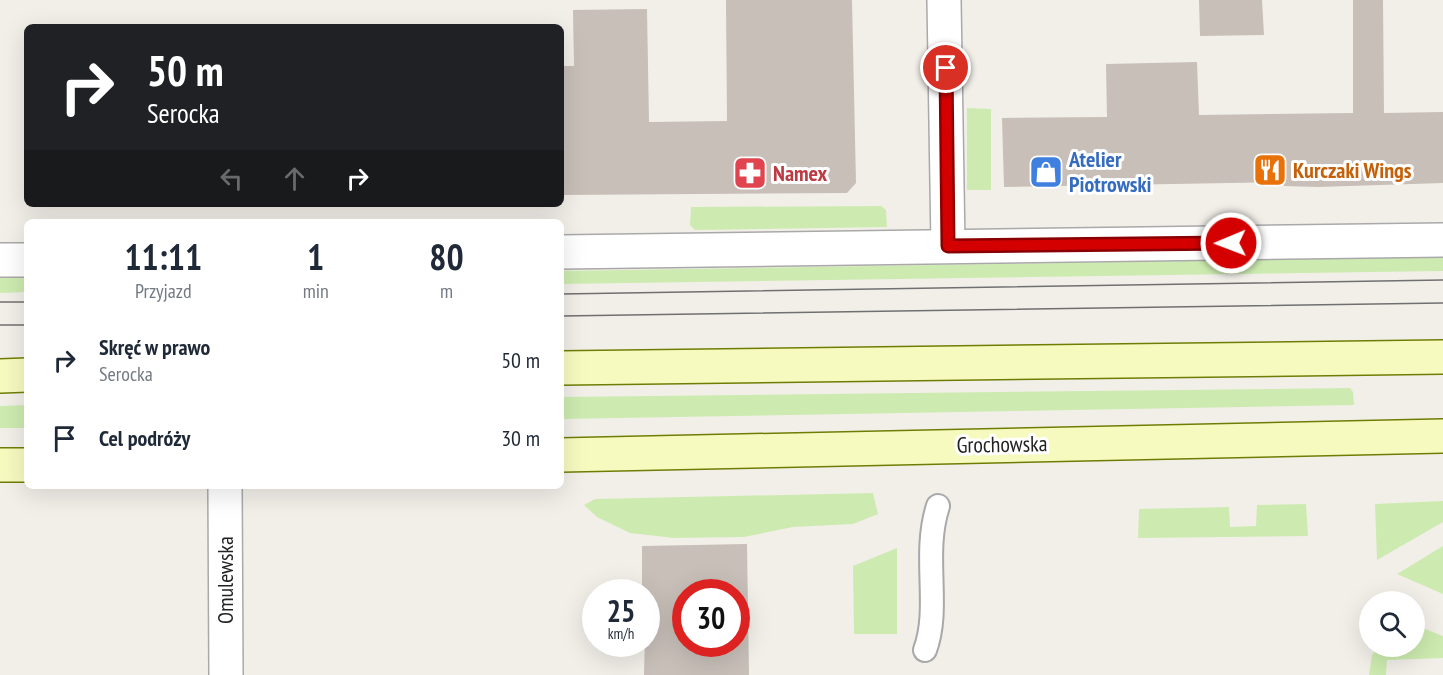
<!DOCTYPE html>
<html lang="pl">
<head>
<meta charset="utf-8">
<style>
  :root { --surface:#fff; --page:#f6f6f7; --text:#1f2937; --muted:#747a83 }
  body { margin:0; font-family:"PT Sans Narrow",sans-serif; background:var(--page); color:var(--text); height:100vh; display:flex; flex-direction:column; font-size:22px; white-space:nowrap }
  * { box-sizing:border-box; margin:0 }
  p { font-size:20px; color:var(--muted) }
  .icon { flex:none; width:33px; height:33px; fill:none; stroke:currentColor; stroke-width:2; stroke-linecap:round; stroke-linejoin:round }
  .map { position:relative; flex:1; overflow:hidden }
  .panel { position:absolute; left:24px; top:219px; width:540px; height:270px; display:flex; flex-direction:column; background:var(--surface); border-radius:9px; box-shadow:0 6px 24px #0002 }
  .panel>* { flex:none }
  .top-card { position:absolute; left:24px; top:24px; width:540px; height:183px; border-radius:9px; box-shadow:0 6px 24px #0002; background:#202124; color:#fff; overflow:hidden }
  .tools { position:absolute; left:1359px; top:591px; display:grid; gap:12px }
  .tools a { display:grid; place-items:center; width:66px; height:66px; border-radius:50%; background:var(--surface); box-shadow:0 6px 24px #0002; font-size:30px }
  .speed { position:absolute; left:582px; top:579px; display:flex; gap:12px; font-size:30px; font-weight:700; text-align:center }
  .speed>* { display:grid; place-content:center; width:78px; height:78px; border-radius:50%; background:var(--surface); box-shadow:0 6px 24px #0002; line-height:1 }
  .speed small { font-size:15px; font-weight:400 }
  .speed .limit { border:9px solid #d22; background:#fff; color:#111 }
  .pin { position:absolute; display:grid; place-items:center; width:51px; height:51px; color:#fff; margin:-26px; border:3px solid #fff; border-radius:50%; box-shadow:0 2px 6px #0007 }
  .me { position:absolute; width:66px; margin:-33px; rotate:269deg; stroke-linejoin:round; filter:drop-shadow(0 0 4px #0008) }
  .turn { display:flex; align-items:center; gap:21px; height:126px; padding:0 24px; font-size:27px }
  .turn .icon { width:78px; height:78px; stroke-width:2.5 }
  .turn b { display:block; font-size:42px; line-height:51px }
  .lanes { display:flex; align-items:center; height:57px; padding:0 24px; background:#0003; justify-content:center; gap:30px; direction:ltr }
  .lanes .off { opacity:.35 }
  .eta { display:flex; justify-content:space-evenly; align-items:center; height:102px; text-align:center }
  .eta b { font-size:36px; font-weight:700; line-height:42px }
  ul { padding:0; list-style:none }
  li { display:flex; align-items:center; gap:18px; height:78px; padding:0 24px }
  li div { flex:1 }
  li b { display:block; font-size:22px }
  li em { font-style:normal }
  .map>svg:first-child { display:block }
</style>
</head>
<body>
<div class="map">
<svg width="1443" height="675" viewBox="0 0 1443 675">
  <rect width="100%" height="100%" fill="#f2efe9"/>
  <!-- grass -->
  <g fill="#cdebb0">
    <path d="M 967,108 L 991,109 L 991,190 L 967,190 Z"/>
    <path d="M 881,206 L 886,210 L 887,227 L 695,230 L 690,225 L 691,207 Z"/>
    <path d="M 1443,257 L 1443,271 L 561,284 L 561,271 Z"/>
    <path d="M 0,278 L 27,278 L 27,292 L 0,293 Z"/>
    <path d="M 1350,388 L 1353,392 L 1354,405 L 561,419 L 561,397 Z"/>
    <path d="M 27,405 L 27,428 L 0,428 L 0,406 Z"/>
    <path d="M 873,493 L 878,514 L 853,524 L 793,527 L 744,537 L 674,538 L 630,533 L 597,517 L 584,505 L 595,499 Z"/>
    <path d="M 1443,501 L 1443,522 L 1377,560 L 1375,504 Z"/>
    <path d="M 1306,504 L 1308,536 L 1138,538 L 1139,509 L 1229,507 L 1230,527 L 1256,526 L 1257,505 Z"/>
    <path d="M 1443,546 L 1443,594 L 1397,574 Z"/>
    <path d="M 897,548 L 897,634 L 854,634 L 853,566 Z"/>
    <path d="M 1415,625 L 1443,636 L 1443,658 L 1387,660 L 1386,675 L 1369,675 L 1372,655 L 1378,647 L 1414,646 Z"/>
  </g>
  <!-- building -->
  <g fill="#c7bfb8" fill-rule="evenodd">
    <path d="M 726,0 L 852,0 L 856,183 L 847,193 L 561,195 L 561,66 L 574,66 L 573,10 L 647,9 L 649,122 L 727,121 Z"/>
    <path d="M 1199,0 L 1262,0 L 1264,35 L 1200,36 Z"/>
    <path d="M 1353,0 L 1383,0 L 1384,113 L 1443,112 L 1443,183 L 1318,187 L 1284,186 L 1283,182 L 1004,187 L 1002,118 L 1107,117 L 1106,64 L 1197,62 L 1199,115 L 1353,113 Z"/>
    <path d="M 747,544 L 749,675 L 644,675 L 646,592 L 642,592 L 642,546 ZM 686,592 L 736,592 L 736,644 L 686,644 Z"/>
  </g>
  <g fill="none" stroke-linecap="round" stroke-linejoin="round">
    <defs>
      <path id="service" d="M 925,650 C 941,607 922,555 938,506"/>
      <g id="minor">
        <path d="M 944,0 L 948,246"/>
        <path d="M 561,252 L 1443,240"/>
        <path d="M 0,260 L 27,260"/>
        <path d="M 225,486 L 226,675"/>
      </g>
      <g id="secondary">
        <path d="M 561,368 L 1443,357"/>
        <path d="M 0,376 L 27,375"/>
        <path d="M 561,455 L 1443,436"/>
        <path d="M 0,465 L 27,465"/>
      </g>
    </defs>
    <!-- service casing -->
    <use href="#service" stroke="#a9a9a9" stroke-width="26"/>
    <!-- minor casing -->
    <use href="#minor" stroke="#a9a9a9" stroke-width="36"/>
    <!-- secondary casing -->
    <use href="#secondary" stroke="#707d05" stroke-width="36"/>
    <!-- service -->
    <use href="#service" stroke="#fff" stroke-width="22"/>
    <!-- minor -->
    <use href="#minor" stroke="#fff" stroke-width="33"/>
    <!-- secondary -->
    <use href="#secondary" stroke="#f7fabf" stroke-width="33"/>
    <!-- tram -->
    <g stroke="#707070" stroke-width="1.5">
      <path d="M 561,294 L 1443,280"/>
      <path d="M 0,302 L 27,302"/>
      <path d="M 561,316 L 1443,303"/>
      <path d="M 0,325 L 27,325"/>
    </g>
  </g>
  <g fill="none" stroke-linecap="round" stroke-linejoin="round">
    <defs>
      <path id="route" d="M 946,68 L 948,246 L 1231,243"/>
    </defs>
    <!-- route casing -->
    <use href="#route" stroke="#8a0000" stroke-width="15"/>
    <!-- route -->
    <use href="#route" stroke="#d40000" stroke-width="10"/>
  </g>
  <!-- icons -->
  <defs>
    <symbol id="restaurant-square" viewBox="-11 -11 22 22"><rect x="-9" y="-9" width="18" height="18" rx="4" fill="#e8710a" stroke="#fff"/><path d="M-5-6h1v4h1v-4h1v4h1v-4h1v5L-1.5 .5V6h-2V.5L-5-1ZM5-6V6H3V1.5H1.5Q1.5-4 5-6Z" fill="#fff"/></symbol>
    <symbol id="shop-square" viewBox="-11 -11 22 22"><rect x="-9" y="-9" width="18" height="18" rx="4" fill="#3f7fe0" stroke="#fff"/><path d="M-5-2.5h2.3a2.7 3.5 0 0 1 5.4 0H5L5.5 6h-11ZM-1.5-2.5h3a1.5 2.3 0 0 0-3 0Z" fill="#fff"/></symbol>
    <symbol id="pharmacy-square" viewBox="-11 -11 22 22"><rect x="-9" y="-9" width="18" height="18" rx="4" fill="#e0444e" stroke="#fff"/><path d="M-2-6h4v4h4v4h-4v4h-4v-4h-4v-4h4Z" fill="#fff"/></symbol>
  </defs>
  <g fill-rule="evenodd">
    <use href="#restaurant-square" x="1251" y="151" width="38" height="38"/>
    <use href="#shop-square" x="1027" y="153" width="38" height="38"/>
    <use href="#pharmacy-square" x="731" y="154" width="38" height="38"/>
  </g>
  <g text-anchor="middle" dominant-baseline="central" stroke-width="6" stroke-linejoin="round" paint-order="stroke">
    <!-- shop labels -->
    <g font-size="22" font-weight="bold" fill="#366cbe" stroke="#fff" text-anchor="start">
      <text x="1069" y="159">Atelier<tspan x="1069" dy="25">Piotrowski</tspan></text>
    </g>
    <!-- food labels -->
    <g font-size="22" font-weight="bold" fill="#c56008" stroke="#fff" text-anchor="start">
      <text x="1293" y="170">Kurczaki Wings</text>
    </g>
    <!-- health labels -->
    <g font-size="22" font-weight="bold" fill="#be3a42" stroke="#fff" text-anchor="start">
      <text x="773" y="173">Namex</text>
    </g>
    <!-- street labels -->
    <g font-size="22" fill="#222" stroke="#fff">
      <text transform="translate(1002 444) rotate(-1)">Grochowska</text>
      <text transform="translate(225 580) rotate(-90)">Omulewska</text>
    </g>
  </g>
</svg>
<div class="tools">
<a><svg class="icon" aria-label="search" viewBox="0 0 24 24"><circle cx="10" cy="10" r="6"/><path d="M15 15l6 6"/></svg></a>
</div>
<div class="speed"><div>25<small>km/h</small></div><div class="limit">30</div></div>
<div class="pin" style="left:946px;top:68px;background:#d93025"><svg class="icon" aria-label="arrive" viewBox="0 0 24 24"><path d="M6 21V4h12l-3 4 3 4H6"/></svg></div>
<svg class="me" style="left:1231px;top:243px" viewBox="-20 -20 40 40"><circle r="17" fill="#d40000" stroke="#fff" stroke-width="3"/><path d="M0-11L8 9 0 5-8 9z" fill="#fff"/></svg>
<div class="top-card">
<div class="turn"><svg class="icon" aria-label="right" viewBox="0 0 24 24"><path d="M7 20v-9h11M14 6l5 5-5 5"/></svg><div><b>50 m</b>Serocka</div></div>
<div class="lanes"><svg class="icon off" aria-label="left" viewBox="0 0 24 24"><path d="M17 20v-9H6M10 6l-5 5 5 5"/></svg><svg class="icon off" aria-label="ahead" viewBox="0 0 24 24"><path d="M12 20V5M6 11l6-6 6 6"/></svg><svg class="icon" aria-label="right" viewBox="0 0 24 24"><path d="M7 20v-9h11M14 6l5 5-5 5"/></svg></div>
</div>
<section class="panel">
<div class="eta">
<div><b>11:11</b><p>Przyjazd</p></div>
<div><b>1</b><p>min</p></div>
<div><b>80</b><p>m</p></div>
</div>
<ul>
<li><svg class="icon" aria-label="right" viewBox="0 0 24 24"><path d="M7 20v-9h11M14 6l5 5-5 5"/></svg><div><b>Skręć w prawo</b><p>Serocka</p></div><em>50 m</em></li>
<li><svg class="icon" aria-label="arrive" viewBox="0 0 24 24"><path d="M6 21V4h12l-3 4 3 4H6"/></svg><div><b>Cel podróży</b></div><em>30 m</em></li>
</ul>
</section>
</div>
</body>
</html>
